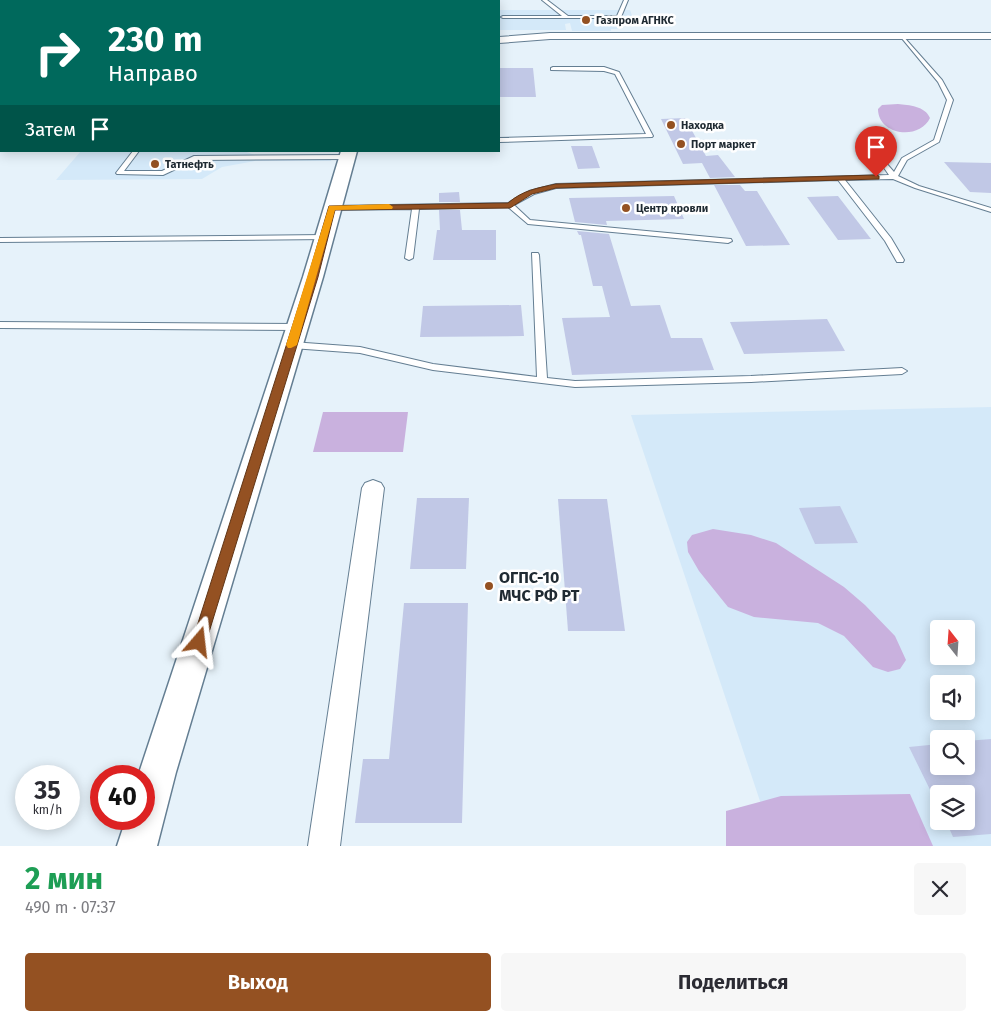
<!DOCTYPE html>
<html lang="ru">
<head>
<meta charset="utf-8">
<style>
  :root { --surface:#fff; --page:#f7f7f7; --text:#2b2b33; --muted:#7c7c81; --accent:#945122 }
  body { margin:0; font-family:"Fira Sans",sans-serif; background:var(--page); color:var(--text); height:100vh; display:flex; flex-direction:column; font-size:19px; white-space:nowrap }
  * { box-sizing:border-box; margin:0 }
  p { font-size:16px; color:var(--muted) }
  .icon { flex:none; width:28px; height:28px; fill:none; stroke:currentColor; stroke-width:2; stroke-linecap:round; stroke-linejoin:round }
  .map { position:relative; height:846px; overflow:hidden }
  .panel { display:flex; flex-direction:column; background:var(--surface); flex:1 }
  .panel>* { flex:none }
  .top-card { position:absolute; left:0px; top:0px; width:500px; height:152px; box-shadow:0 2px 12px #0003; background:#00695c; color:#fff; overflow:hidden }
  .needle { width:32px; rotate:343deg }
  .controls { position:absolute; left:930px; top:620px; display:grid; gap:10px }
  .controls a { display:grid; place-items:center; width:45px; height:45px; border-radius:5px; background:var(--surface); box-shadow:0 2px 12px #0003; font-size:25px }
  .speed { position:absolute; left:15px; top:765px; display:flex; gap:10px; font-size:25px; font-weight:700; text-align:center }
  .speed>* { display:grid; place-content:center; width:65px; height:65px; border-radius:50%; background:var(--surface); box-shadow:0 2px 12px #0003; line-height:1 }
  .speed small { font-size:12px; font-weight:400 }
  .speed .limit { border:8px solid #d22; background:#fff; color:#111 }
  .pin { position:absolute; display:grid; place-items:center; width:42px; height:42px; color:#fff; margin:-51px -21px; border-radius:50% 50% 50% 0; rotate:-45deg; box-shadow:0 0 5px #0007 }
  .pin .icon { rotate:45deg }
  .me { position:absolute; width:55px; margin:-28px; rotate:17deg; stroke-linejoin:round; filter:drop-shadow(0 0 4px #0008) }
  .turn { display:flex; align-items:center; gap:18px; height:105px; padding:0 25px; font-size:22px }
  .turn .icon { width:65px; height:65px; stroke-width:2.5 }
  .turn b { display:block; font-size:35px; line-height:42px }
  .then { display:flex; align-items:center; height:48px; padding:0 25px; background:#0003; gap:10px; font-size:19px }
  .round { display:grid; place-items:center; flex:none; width:52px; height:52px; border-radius:5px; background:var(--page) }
  .summary { display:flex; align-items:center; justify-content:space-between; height:85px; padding:0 25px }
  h1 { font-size:30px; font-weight:700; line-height:38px; color:#1e9e55 }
  .button { display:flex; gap:10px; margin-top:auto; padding:10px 25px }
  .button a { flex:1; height:58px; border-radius:5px; background:var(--accent); color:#fff; font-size:20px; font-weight:700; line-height:58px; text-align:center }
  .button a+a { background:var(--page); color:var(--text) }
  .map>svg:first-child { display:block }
</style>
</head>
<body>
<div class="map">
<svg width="991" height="846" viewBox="0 0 991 846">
  <rect width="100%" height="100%" fill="#e6f2fa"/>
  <!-- built -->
  <g fill="#d4e9f9" fill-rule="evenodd">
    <path d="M 499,10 L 630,10 L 635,24 L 618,24 L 619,29 L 611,29 L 611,31 L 572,31 L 570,23 L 565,24 L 566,30 L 500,30 Z"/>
    <path d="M 81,151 L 244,151 L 257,156 L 333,155 L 331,161 L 255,161 L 222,167 L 202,179 L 56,180 Z"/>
    <path d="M 991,407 L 991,846 L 775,846 L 631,415 ZM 939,629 L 966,629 L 966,656 L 939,656 ZM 939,684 L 966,684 L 966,711 L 939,711 ZM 939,739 L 966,739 L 966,766 L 939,766 ZM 939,794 L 966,794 L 966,821 L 939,821 Z"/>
  </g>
  <!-- green -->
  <g fill="#c9b1de">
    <path d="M 898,104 C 909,105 925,106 930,118 C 919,141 878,135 878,109 L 882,105 Z"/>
    <path d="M 323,412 L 408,412 L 403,452 L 313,452 Z"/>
    <path d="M 713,529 L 751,535 L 776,543 L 844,587 L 865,605 L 895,636 L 906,660 L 900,669 L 888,672 L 873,667 L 844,636 L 818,623 L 754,617 L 728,607 L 699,571 L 688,552 L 687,542 L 692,535 Z"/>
    <path d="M 910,794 L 933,846 L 726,846 L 726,811 L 781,796 Z"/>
  </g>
  <!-- building -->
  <g fill="#c1c8e6">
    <path d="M 499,68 L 533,68 L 536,97 L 499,97 Z"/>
    <path d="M 685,118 L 706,156 L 718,155 L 735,177 L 710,178 L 702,163 L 683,164 L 661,119 Z"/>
    <path d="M 571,146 L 592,146 L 600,168 L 578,169 Z"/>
    <path d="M 944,162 L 991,163 L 991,193 L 970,192 Z"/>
    <path d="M 714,185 L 740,185 L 745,191 L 757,191 L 790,245 L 746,246 Z"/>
    <path d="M 459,192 L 460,202 L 439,202 L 439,193 Z"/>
    <path d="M 674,196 L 684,219 L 606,221 L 607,225 L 575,222 L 569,198 Z"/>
    <path d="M 838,196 L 871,239 L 838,240 L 807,197 Z"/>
    <path d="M 439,210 L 460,210 L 462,230 L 496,230 L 496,260 L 433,260 L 437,230 L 440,230 Z"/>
    <path d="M 577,231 L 609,234 L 631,306 L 660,305 L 671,338 L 702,338 L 714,370 L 572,375 L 562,318 L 610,317 L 602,286 L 593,286 L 581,235 L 579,235 Z"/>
    <path d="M 521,305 L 524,336 L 420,337 L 423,306 Z"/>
    <path d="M 827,319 L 845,351 L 744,354 L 730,322 Z"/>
    <path d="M 417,498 L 469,498 L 466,569 L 410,569 Z"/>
    <path d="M 558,499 L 607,499 L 625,631 L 568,631 Z"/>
    <path d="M 840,506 L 858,543 L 815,544 L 799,508 Z"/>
    <path d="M 404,603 L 468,603 L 462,823 L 355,823 L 363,759 L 389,759 Z"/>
    <path d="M 991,739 L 991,834 L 953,837 L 946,821 L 966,821 L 966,794 L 939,794 L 939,808 L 909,747 L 939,744 L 939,766 L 966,766 L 966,741 Z"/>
  </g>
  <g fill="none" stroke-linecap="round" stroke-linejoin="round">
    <defs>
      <g id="service">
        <path d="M 542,0 L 547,0 L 568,16 L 617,16 L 624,0 L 628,0 L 621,17 L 619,18 L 503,18 L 501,17 L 503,16 L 562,16 Z"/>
        <path d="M 902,35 L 942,80 L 953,100 L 939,142 L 907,160 L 898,176 L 919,186 L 991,208 L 991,212 L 915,188 L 893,179 L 845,180 L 891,238 L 904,260 L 903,262 L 897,262 L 885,241 L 838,180 L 556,188 L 534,194 L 514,205 L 530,220 L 731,239 L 732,241 L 728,243 L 528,224 L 508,207 L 419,209 L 413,258 L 409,260 L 405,258 L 412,209 L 332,210 L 328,208 L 332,206 L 508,203 L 529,191 L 556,184 L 889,175 L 882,165 L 883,164 L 887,164 L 894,172 L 902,158 L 934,140 L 947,100 L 938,82 L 900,36 Z"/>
        <path d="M 553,67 L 604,67 L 619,72 L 653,136 L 652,137 L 499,142 L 499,138 L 646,134 L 615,74 L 604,71 L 551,70 L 551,68 Z"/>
        <path d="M 133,151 L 139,151 L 124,171 L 162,171 L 194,156 L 347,155 L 350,157 L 347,159 L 195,160 L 163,175 L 117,174 L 116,173 Z"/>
        <path d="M 324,235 L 327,235 L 327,239 L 0,242 L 0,238 Z"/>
        <path d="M 532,253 L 538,253 L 539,255 L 547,378 L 575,381 L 751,376 L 902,368 L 907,371 L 902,374 L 751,382 L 575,387 L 433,370 L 360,353 L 292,348 L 288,345 L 292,342 L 360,347 L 433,364 L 537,377 Z"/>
        <path d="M 0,322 L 297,324 L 301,327 L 297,330 L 0,328 Z"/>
      </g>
      <g id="minor">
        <path d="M 550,33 L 991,33 L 991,39 L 550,39 L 499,43 L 499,37 Z"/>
        <path d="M 373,480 L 381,483 L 384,488 L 340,846 L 308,846 L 362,488 L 365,483 Z"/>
      </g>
      <path id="tertiary" d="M 341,151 L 357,151 L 323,277 L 176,772 L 157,846 L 117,846 L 126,819 L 144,819 L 144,776 L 138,776 L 303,277 Z"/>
    </defs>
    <!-- service casing -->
    <use href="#service" stroke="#647e92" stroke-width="2"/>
    <!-- minor casing -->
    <use href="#minor" stroke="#647e92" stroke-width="2"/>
    <!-- tertiary casing -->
    <use href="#tertiary" stroke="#647e92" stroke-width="3"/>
    <!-- service -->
    <use href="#service" fill="#fff" fill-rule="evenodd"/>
    <!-- minor -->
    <use href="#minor" fill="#fff" fill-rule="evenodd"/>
    <!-- tertiary -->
    <use href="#tertiary" fill="#fff" fill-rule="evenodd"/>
  </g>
  <!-- route -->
  <path fill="#945122" stroke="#603516" d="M 876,175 L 879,176 L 879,179 L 556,188 L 532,194 L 510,208 L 335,210 L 318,277 L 206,642 L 204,646 L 199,648 L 194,646 L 192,642 L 308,277 L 329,206 L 508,203 C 523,190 538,188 556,184 Z"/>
  <!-- slow -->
  <path fill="#f59e0b" d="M 389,204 L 393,207 L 392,209 L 335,210 L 297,345 L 291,348 L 288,348 L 286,345 L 329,206 Z"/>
  <!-- markers -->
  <g fill="#945122" stroke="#fff" stroke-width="2">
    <circle cx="586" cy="20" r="5"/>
    <circle cx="671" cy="125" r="5"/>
    <circle cx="681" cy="144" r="5"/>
    <circle cx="155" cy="164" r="5"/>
    <circle cx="626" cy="208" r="5"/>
    <circle cx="489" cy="586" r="5"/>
  </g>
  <g text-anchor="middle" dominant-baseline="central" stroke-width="5" stroke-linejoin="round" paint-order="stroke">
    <!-- far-poi labels -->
    <g font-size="11" font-weight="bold" fill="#1f2a32" stroke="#fff" text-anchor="start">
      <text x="596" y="20">Газпром АГНКС</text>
      <text x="681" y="125">Находка</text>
      <text x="691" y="144">Порт маркет</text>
      <text x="165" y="164">Татнефть</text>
      <text x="636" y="208">Центр кровли</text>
    </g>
    <!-- near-poi labels -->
    <g font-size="16" font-weight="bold" fill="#1f2a32" stroke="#fff" text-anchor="start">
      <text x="499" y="577">ОГПС-10<tspan x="499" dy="18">МЧС РФ РТ</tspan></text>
    </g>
  </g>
</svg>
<div class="controls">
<a><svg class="needle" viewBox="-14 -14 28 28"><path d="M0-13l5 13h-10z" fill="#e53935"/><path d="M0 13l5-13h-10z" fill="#7c7c81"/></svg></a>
<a><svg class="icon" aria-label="sound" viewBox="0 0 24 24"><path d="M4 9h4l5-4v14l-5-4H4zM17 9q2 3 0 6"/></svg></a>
<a><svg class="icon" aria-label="search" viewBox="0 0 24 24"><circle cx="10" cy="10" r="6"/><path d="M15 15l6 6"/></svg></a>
<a><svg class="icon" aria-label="layers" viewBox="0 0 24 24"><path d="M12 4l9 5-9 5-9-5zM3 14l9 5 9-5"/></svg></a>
</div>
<div class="speed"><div>35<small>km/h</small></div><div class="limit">40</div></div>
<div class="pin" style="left:876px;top:177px;background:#d93025"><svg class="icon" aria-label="arrive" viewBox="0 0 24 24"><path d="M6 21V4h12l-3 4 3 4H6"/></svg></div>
<svg class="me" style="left:199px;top:642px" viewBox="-20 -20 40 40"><path d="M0-17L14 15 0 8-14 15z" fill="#945122" stroke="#fff" stroke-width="4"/></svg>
<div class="top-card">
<div class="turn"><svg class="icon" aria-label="right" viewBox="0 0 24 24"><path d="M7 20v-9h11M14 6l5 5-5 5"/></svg><div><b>230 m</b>Направо</div></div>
<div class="then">Затем<svg class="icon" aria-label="arrive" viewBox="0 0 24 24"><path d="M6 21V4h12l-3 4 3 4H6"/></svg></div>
</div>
</div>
<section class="panel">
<div class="summary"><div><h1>2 мин</h1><p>490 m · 07:37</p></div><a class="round"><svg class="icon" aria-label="close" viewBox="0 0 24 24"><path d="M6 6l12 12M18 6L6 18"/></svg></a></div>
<div class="button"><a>Выход</a><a>Поделиться</a></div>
</section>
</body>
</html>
